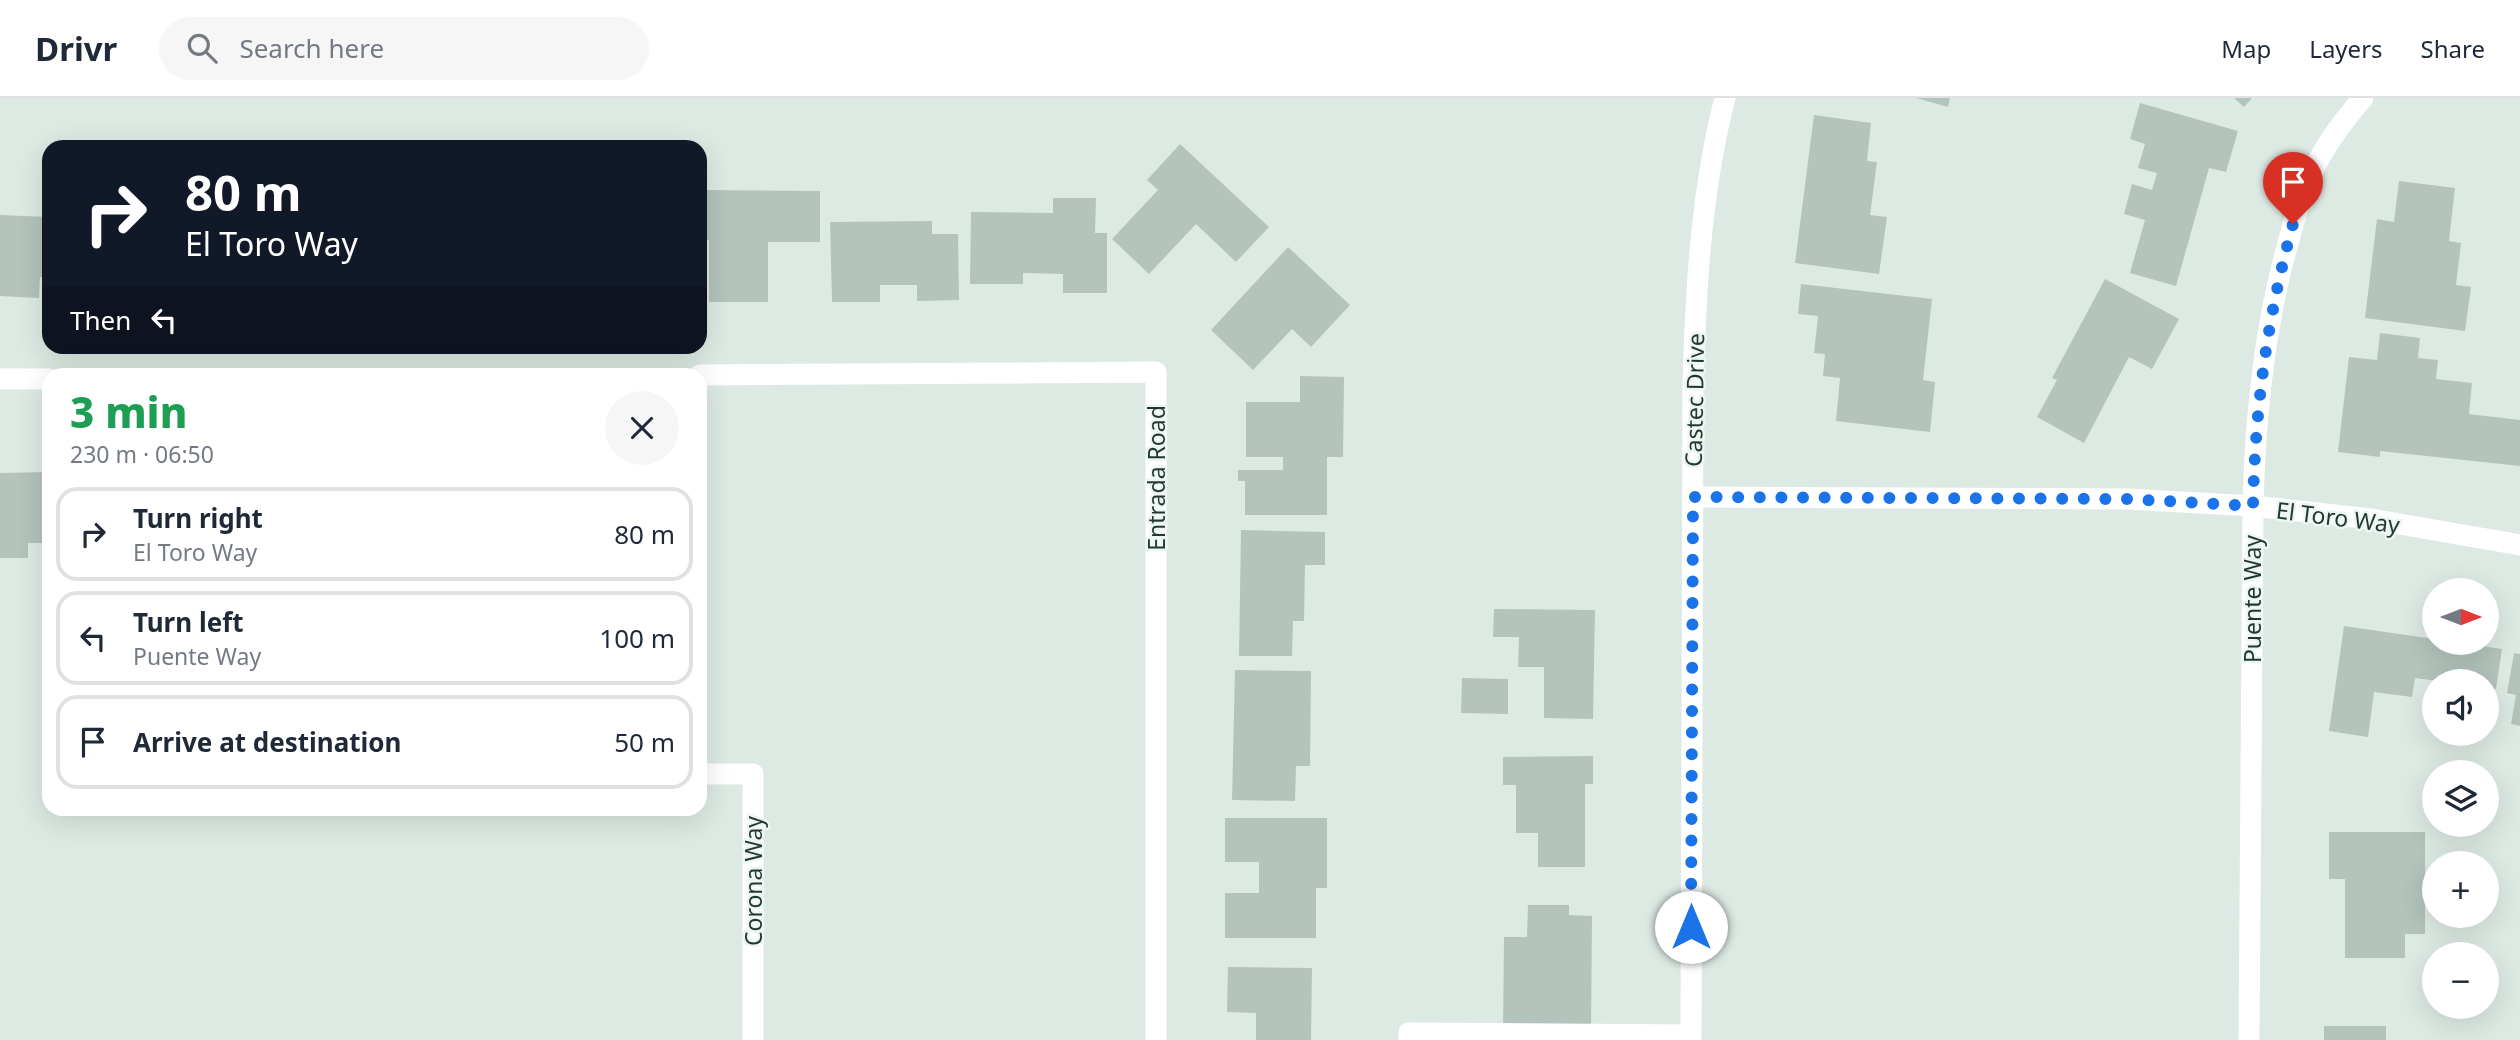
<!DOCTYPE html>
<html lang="en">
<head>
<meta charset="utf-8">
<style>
  :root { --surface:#fff; --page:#f6f6f7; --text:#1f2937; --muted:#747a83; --line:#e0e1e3 }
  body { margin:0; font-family:"Noto Sans",sans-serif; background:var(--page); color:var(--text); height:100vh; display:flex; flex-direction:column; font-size:26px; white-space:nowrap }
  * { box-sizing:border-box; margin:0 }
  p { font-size:23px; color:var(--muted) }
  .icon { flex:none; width:38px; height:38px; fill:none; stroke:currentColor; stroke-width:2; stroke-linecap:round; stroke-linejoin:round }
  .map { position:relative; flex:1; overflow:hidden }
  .panel { position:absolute; left:42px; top:270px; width:665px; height:448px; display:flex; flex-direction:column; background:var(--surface); border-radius:21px; box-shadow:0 7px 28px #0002 }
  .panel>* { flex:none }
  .hud { position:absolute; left:42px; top:42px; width:665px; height:214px; border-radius:21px; box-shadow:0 7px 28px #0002; background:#111827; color:#fff; overflow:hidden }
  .needle { width:46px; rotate:90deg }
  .fabs { position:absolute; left:2422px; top:480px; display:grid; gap:14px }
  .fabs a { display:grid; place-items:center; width:77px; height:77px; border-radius:50%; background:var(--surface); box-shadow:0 7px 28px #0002; font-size:35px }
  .pin { position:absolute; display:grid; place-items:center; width:60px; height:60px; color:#fff; margin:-72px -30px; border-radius:50% 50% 50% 0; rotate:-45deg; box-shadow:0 0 7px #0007 }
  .pin .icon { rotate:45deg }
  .me { position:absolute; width:77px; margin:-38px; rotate:0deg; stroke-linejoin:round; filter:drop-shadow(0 0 5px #0008) }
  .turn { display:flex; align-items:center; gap:24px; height:147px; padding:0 28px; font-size:32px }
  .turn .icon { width:91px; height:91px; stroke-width:2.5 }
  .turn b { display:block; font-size:49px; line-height:60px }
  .then { display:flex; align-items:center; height:66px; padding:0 28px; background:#0003; gap:14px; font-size:26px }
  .round { display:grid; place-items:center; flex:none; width:74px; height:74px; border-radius:37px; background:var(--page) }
  .headline { display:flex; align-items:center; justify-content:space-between; height:119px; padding:0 28px }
  h1 { font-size:42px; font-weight:800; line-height:52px; color:#1e9e55 }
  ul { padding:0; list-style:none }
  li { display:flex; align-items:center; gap:21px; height:94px; margin:0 14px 10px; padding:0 14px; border:4px solid var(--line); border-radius:21px }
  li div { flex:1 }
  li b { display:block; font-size:26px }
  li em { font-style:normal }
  header { display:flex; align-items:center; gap:42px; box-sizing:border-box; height:98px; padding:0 35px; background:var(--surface); border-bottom:2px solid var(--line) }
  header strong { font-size:33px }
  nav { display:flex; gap:38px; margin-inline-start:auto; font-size:24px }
  .search { width:490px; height:63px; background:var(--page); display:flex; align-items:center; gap:18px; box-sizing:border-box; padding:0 24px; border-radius:38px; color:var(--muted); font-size:26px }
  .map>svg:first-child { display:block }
</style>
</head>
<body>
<header>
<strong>Drivr</strong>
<div class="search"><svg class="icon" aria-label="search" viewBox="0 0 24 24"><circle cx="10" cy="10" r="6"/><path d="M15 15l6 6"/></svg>Search here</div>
<nav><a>Map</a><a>Layers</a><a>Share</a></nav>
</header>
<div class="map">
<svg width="2520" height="942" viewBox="0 0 2520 942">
  <rect width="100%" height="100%" fill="#ddeae3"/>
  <!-- building -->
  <g fill="#b3c4bc">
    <path d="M 1916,0 L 1950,0 L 1948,9 Z"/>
    <path d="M 2234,0 L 2252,0 L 2244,9 Z"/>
    <path d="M 2140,5 L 2238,33 L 2226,74 L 2209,70 L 2176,188 L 2130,175 L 2145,122 L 2124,116 L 2132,86 L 2152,92 L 2157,75 L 2138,70 L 2145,46 L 2130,41 Z"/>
    <path d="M 1814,17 L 1871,25 L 1867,63 L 1877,64 L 1870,117 L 1887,119 L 1879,176 L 1795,165 Z"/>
    <path d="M 1180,46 L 1269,129 L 1236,164 L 1196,126 L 1149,176 L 1112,141 L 1158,92 L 1147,82 Z"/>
    <path d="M 2399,83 L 2455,90 L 2449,143 L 2461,145 L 2456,187 L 2471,189 L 2465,233 L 2365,220 L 2377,121 L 2394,124 Z"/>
    <path d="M 700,92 L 820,93 L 820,144 L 768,144 L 768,204 L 709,204 L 709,142 L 700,142 Z"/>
    <path d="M 1053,100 L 1096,100 L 1095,135 L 1107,135 L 1107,195 L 1063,195 L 1063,176 L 1023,175 L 1023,186 L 970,186 L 971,114 L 1053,115 Z"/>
    <path d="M 0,117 L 49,119 L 49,179 L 40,179 L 39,200 L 0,198 Z"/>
    <path d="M 932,123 L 932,136 L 958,136 L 959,202 L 917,203 L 917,187 L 880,187 L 880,204 L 832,204 L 830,124 Z"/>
    <path d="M 1288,149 L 1350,207 L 1311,249 L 1292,231 L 1253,272 L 1211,232 Z"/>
    <path d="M 2105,181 L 2179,221 L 2152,271 L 2129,259 L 2084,345 L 2037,319 L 2057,282 L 2052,280 Z"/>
    <path d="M 1801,186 L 1932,201 L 1923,282 L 1935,284 L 1930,334 L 1836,323 L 1840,280 L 1823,278 L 1825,256 L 1814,255 L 1818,218 L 1798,216 Z"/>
    <path d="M 2380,235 L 2420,240 L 2418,260 L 2438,262 L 2436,281 L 2472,285 L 2469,316 L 2520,322 L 2520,368 L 2380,353 L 2380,359 L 2338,354 L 2349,259 L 2377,262 Z"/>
    <path d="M 1300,278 L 1344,279 L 1343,359 L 1327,359 L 1327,417 L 1245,417 L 1245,383 L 1238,383 L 1238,372 L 1283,372 L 1283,359 L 1246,359 L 1246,304 L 1300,304 Z"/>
    <path d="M 49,374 L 49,445 L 28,445 L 28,460 L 0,460 L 0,375 Z"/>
    <path d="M 1241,432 L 1325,434 L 1325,467 L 1305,467 L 1304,523 L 1293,523 L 1292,558 L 1239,558 Z"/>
    <path d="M 1494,511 L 1595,512 L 1593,621 L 1544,620 L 1544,569 L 1518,569 L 1519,539 L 1493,539 Z"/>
    <path d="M 2344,528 L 2434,541 L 2434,544 L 2455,544 L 2502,551 L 2496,591 L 2487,590 L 2487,583 L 2438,583 L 2415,580 L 2412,599 L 2374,594 L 2368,639 L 2329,633 Z"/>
    <path d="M 2514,555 L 2520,556 L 2520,628 L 2511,626 L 2516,597 L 2507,595 Z"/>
    <path d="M 1235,572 L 1311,573 L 1310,668 L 1296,668 L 1295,703 L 1232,702 Z"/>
    <path d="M 1462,580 L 1508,581 L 1508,616 L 1461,615 Z"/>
    <path d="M 1593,658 L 1593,686 L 1585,686 L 1585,769 L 1538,769 L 1538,735 L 1516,735 L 1516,687 L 1503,687 L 1503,659 Z"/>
    <path d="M 1225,720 L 1327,720 L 1327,790 L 1316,790 L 1316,840 L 1225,840 L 1225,795 L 1259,795 L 1259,764 L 1225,764 Z"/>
    <path d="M 2329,734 L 2425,734 L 2425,836 L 2405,836 L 2405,860 L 2345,860 L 2345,781 L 2329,781 Z"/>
    <path d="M 1528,807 L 1569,807 L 1569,817 L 1592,818 L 1591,935 L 1503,934 L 1504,839 L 1527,839 Z"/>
    <path d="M 1228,869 L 1312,870 L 1311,942 L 1256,942 L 1256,915 L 1227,914 Z"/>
    <rect x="2324" y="928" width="62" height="14"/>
  </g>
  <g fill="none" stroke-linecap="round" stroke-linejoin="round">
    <!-- service -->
    <path stroke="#fff" stroke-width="19" d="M 1408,942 L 1408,934 L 1691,936"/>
    <!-- minor -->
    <g stroke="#fff" stroke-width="21">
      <path d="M 700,277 L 1156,274 L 1156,942"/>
      <path d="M 0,281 L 49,281"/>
      <path d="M 1693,399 L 2128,401 L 2253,408 L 2371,421 L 2520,447"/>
      <path d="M 700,676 L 753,676 L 753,942"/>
      <path d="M 1691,942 L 1693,284 C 1696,189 1701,93 1725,0"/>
      <path d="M 2249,942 L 2253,408 C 2255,319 2264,230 2288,145 C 2294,122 2300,100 2310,79 C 2323,49 2342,24 2363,0"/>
    </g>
  </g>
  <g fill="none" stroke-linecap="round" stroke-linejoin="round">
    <!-- route -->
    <path stroke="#1a73e8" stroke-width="12" stroke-dasharray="0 21.6" d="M 1691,829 L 1693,399 L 2128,401 L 2253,408 C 2255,311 2267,220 2293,126"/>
  </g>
  <g text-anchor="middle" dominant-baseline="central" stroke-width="5" stroke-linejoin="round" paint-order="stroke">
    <!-- street labels -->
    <g font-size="23" fill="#1f3930" stroke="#eef6f1">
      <text transform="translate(1694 302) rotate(-89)">Castec Drive</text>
      <text transform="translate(1156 380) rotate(-90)">Entrada Road</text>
      <text transform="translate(2338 419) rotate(7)">El Toro Way</text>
      <text transform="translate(2252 501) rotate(-90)">Puente Way</text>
      <text transform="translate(753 783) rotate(-90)">Corona Way</text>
    </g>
  </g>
</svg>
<div class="fabs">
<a><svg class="needle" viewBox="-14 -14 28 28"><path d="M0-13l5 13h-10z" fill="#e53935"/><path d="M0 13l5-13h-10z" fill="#747a83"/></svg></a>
<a><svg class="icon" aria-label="sound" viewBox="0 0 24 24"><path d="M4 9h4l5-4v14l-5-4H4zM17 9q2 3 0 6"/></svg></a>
<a><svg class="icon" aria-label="layers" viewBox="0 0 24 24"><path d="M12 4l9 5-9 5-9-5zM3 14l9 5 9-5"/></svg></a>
<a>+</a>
<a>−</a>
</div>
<div class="pin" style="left:2293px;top:126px;background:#d93025"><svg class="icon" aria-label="arrive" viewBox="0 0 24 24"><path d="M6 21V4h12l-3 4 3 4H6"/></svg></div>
<svg class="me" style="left:1691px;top:829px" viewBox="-20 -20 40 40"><circle r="19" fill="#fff"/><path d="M0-13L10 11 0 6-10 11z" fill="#1a73e8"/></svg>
<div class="hud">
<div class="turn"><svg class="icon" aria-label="right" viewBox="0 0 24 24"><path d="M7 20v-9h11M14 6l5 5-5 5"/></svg><div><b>80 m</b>El Toro Way</div></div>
<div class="then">Then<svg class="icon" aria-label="left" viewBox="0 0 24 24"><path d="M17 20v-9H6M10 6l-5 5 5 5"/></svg></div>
</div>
<section class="panel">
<div class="headline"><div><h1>3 min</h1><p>230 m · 06:50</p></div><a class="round"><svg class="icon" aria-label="close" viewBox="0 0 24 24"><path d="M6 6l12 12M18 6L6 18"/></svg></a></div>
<ul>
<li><svg class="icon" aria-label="right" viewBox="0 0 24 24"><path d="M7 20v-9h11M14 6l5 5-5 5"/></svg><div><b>Turn right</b><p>El Toro Way</p></div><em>80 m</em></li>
<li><svg class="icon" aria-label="left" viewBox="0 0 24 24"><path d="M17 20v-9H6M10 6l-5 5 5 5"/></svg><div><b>Turn left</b><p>Puente Way</p></div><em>100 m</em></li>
<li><svg class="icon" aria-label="arrive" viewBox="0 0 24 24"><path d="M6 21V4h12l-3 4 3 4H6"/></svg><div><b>Arrive at destination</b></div><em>50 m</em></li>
</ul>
</section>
</div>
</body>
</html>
